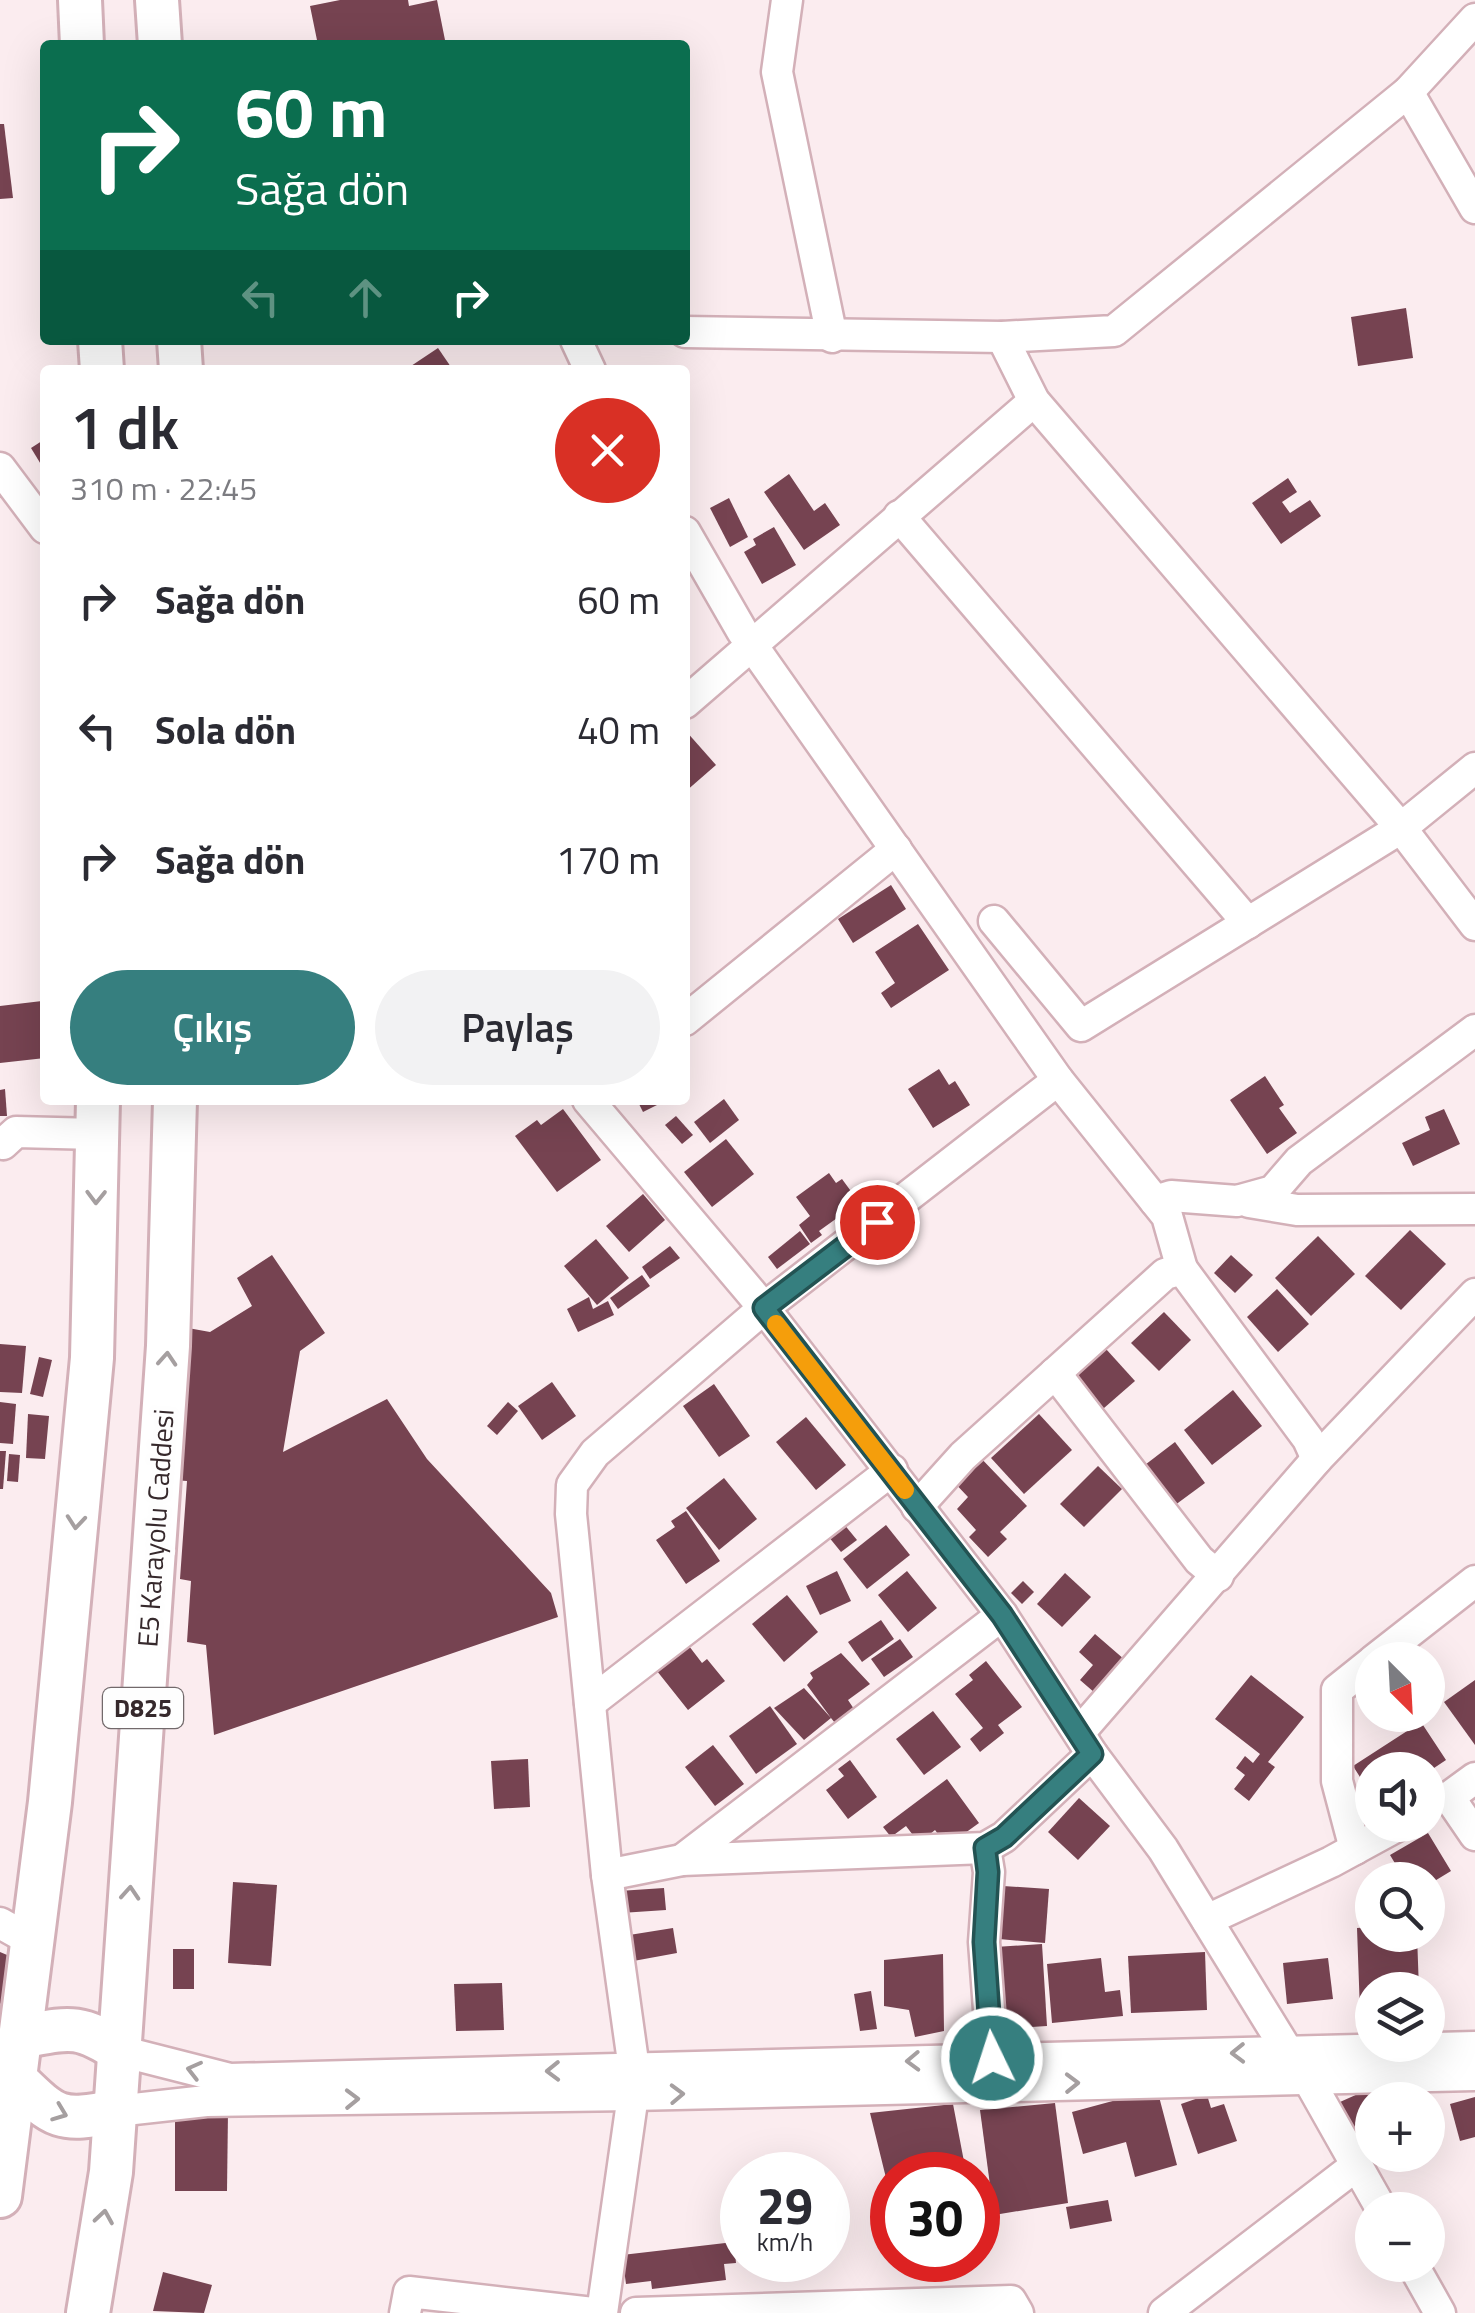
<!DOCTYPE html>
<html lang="tr">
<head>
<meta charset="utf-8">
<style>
  :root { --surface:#fff; --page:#f2f2f3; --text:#2b2b33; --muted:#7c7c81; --accent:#367f7f }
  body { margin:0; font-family:"Titillium Web",sans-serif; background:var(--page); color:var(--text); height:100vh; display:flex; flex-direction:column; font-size:38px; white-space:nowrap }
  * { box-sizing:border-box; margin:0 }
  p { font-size:32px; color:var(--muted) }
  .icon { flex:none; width:55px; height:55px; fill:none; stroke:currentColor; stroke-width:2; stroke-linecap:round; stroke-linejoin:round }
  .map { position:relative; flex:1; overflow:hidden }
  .drawer { position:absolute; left:40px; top:365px; width:650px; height:740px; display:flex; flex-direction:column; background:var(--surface); border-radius:10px; box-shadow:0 10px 40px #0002 }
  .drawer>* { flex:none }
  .hud { position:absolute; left:40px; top:40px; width:650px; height:305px; border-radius:10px; box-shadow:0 10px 40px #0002; background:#0b6e4f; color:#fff; overflow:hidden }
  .needle { width:65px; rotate:156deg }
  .tools { position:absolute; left:1355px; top:1642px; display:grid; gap:20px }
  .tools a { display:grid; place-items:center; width:90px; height:90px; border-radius:50%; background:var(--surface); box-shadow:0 10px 40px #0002; font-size:50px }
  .speed { position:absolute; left:720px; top:2152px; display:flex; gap:20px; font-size:50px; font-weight:700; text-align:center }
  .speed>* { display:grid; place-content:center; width:130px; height:130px; border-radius:50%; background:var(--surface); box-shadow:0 10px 40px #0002; line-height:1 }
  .speed small { font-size:25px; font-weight:400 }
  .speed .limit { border:15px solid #d22; background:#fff; color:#111 }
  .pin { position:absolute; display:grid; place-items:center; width:85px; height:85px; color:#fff; margin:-42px; border:5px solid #fff; border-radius:50%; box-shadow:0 2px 10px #0007 }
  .me { position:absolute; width:110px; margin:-55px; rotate:356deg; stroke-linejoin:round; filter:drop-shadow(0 0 8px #0008) }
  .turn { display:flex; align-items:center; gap:35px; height:210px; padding:0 30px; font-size:45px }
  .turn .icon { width:130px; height:130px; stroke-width:2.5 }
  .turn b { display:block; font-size:70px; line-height:85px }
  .lanes { display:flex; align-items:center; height:95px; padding:0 30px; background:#0003; justify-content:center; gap:50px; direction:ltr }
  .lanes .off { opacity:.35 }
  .round { display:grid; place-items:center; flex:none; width:105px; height:105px; border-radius:52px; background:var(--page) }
  .summary { display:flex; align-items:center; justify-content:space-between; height:170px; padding:0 30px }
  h1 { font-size:60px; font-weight:600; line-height:75px }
  .primary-button { display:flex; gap:20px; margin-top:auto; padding:20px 30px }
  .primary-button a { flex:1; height:115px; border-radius:60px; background:var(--accent); color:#fff; font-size:40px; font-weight:600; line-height:115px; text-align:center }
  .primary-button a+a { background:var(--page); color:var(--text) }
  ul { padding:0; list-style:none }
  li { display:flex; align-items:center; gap:30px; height:130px; padding:0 30px }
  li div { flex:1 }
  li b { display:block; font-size:38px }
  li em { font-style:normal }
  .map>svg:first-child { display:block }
</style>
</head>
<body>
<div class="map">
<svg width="1475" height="2313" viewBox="0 0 1475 2313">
  <rect width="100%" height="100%" fill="#fbecef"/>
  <!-- building -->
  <g fill="#764351">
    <path d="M 340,0 L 408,0 L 409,6 L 437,0 L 446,45 L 318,45 L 310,6 Z"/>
    <path d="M 0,124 L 4,124 L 13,198 L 0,199 Z"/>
    <path d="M 1406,308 L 1413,358 L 1358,366 L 1351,317 Z"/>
    <path d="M 438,348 L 453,370 L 405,370 Z"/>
    <path d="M 45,439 L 45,471 L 31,448 Z"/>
    <path d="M 789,474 L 814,511 L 825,503 L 840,525 L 804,550 L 764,492 Z"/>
    <path d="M 1288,478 L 1297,492 L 1282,502 L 1290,513 L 1310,500 L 1321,516 L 1281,544 L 1252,503 Z"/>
    <path d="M 729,498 L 748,537 L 730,547 L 710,508 Z"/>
    <path d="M 774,527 L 796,565 L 762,584 L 744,552 L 756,545 L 753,539 Z"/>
    <path d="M 685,730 L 716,765 L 685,792 Z"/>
    <path d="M 891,885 L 906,909 L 853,943 L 838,919 Z"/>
    <path d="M 918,924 L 949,970 L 891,1008 L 881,993 L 895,983 L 875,952 Z"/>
    <path d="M 42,1001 L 45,1058 L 0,1063 L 0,1006 Z"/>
    <path d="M 939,1069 L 949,1085 L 955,1081 L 970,1105 L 933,1128 L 908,1089 Z"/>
    <path d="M 1265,1076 L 1284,1105 L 1279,1108 L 1297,1133 L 1267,1154 L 1230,1100 Z"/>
    <path d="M 5,1089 L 7,1116 L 0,1116 L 0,1090 Z"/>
    <path d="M 724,1099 L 739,1120 L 710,1143 L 694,1122 Z"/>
    <path d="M 637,1100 L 667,1100 L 643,1112 Z"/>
    <path d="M 563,1109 L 601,1160 L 557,1192 L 515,1136 L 537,1120 L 541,1125 Z"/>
    <path d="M 1444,1109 L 1460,1144 L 1413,1166 L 1402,1143 L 1430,1130 L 1425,1117 Z"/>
    <path d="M 676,1116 L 693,1135 L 682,1144 L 665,1125 Z"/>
    <path d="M 726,1139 L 754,1174 L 712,1207 L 684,1172 Z"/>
    <path d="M 829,1173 L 836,1183 L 842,1179 L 853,1194 L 845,1200 L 851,1208 L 819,1231 L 822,1235 L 811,1243 L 799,1225 L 810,1216 L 796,1197 Z"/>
    <path d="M 643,1194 L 665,1220 L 629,1252 L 606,1226 Z"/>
    <path d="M 1410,1230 L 1446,1264 L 1401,1310 L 1365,1276 Z"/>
    <path d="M 800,1231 L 810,1244 L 777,1269 L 768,1257 Z"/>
    <path d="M 1318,1236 L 1355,1274 L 1311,1316 L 1275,1278 Z"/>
    <path d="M 596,1239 L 629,1278 L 597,1305 L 564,1266 Z"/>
    <path d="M 670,1246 L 680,1258 L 650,1279 L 642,1267 Z"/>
    <path d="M 272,1255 L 325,1333 L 300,1351 L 283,1452 L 387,1399 L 427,1459 L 551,1593 L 558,1617 L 214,1735 L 206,1645 L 187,1642 L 191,1581 L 180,1579 L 187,1481 L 173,1480 L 188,1328 L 210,1332 L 252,1306 L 237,1278 Z"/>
    <path d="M 1231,1255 L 1253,1275 L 1235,1293 L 1214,1273 Z"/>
    <path d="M 642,1275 L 650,1286 L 618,1309 L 610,1298 Z"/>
    <path d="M 1277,1289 L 1309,1324 L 1278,1352 L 1247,1317 Z"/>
    <path d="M 589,1297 L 593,1309 L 608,1301 L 614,1315 L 578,1332 L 567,1309 Z"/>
    <path d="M 1164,1312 L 1191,1340 L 1159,1371 L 1131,1343 Z"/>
    <path d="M 0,1344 L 26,1346 L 22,1393 L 0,1392 Z"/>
    <path d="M 1106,1349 L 1135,1381 L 1096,1415 L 1068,1383 Z"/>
    <path d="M 39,1357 L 52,1360 L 43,1397 L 30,1394 Z"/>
    <path d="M 552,1382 L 576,1416 L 542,1440 L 518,1406 Z"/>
    <path d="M 714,1384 L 750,1436 L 719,1457 L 683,1406 Z"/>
    <path d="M 1233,1390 L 1262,1426 L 1212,1465 L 1184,1430 Z"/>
    <path d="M 0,1402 L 16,1404 L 13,1444 L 0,1443 Z"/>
    <path d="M 508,1402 L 518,1411 L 497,1435 L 487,1426 Z"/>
    <path d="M 28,1414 L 49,1416 L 45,1459 L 26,1458 Z"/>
    <path d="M 1039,1414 L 1072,1450 L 1024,1494 L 991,1458 Z"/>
    <path d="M 806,1417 L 846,1465 L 816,1490 L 776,1442 Z"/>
    <path d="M 1175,1442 L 1205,1483 L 1167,1511 L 1137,1471 Z"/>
    <path d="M 0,1451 L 6,1451 L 3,1489 L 0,1489 Z"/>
    <path d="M 976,1453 L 1027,1506 L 1000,1532 L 1007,1539 L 988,1557 L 969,1537 L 976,1530 L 957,1509 L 968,1497 L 950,1478 Z"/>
    <path d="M 9,1454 L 20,1455 L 18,1482 L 7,1481 Z"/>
    <path d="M 1098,1466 L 1122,1489 L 1084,1527 L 1060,1504 Z"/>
    <path d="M 724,1478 L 757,1519 L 719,1550 L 686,1508 Z"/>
    <path d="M 686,1511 L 720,1561 L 686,1584 L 656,1540 L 675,1527 L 671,1521 Z"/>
    <path d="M 843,1523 L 857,1540 L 841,1552 L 828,1536 Z"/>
    <path d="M 886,1525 L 910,1555 L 867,1589 L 843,1559 Z"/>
    <path d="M 837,1571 L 851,1601 L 820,1615 L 806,1586 Z"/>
    <path d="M 907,1571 L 937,1608 L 908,1632 L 878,1595 Z"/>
    <path d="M 1065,1573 L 1091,1597 L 1062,1627 L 1037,1604 Z"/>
    <path d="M 1023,1581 L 1034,1592 L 1022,1604 L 1011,1593 Z"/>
    <path d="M 787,1595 L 818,1632 L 784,1662 L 752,1624 Z"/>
    <path d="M 881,1620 L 894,1639 L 862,1662 L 848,1642 Z"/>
    <path d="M 1095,1634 L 1125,1660 L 1095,1693 L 1080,1680 L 1093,1665 L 1079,1652 Z"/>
    <path d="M 900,1639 L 913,1657 L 884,1677 L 871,1659 Z"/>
    <path d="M 689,1646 L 702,1663 L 707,1659 L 725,1681 L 688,1710 L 657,1671 Z"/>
    <path d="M 841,1653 L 870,1684 L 848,1700 L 854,1709 L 835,1723 L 831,1718 L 804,1740 L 774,1708 L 804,1688 L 831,1718 L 807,1685 L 813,1678 L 810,1673 Z"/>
    <path d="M 986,1661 L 1022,1707 L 998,1725 L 1004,1733 L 980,1752 L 970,1739 L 983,1728 L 955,1694 L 973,1680 L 969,1675 Z"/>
    <path d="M 1251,1675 L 1304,1717 L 1268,1762 L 1275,1767 L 1249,1801 L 1234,1789 L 1245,1775 L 1236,1768 L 1245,1756 L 1253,1763 L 1260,1754 L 1215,1719 Z"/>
    <path d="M 1475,1680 L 1475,1745 L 1444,1702 Z"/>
    <path d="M 770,1706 L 797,1744 L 756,1774 L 729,1736 Z"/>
    <path d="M 933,1711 L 961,1747 L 924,1775 L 896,1739 Z"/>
    <path d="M 1421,1722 L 1446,1760 L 1428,1772 L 1372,1770 L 1372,1796 L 1353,1766 Z"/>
    <path d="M 713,1745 L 744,1784 L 715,1806 L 685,1767 Z"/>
    <path d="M 528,1759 L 530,1807 L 494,1809 L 491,1761 Z"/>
    <path d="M 850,1760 L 877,1797 L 848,1819 L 826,1790 L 844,1776 L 838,1769 Z"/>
    <path d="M 947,1779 L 979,1823 L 947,1846 L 935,1830 L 919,1843 L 906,1826 L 891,1837 L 883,1827 Z"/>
    <path d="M 1079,1798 L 1110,1826 L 1078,1860 L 1048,1832 Z"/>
    <path d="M 1428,1833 L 1451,1871 L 1428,1885 L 1428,1880 L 1405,1880 L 1390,1855 Z"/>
    <path d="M 233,1882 L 277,1885 L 271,1966 L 228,1963 Z"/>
    <path d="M 1003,1886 L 1049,1889 L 1045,1943 L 999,1939 Z"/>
    <path d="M 664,1888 L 666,1910 L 621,1913 L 619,1891 Z"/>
    <path d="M 1372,1927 L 1372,1935 L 1417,1935 L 1419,1990 L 1372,1990 L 1372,2011 L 1360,2012 L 1357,1928 Z"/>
    <path d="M 673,1928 L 677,1953 L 628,1962 L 623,1936 Z"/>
    <path d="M 1042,1944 L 1047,2026 L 1000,2029 L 995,1947 Z"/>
    <rect x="173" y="1949" width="21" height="40"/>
    <path d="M 0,1952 L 19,1960 L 0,2005 Z"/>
    <path d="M 1205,1952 L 1207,2010 L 1131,2013 L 1128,1956 Z"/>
    <path d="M 943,1954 L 944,2031 L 915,2037 L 909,2010 L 884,2006 L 884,1960 Z"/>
    <path d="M 1101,1958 L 1105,1992 L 1120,1990 L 1123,2016 L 1052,2023 L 1047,1964 Z"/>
    <path d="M 1328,1958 L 1333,1999 L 1287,2004 L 1283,1963 Z"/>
    <path d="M 502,1983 L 504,2030 L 456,2031 L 454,1984 Z"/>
    <path d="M 871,1991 L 877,2029 L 860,2031 L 854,1994 Z"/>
    <path d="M 1389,2080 L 1398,2100 L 1372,2100 L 1372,2149 L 1363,2154 L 1340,2102 Z"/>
    <path d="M 1157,2089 L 1177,2165 L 1135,2177 L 1126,2142 L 1083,2154 L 1072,2112 Z"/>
    <path d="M 1207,2095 L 1211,2108 L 1224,2104 L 1237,2141 L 1198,2154 L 1181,2104 Z"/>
    <path d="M 1475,2097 L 1475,2137 L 1460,2141 L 1450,2104 Z"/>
    <path d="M 1055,2103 L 1068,2203 L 994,2215 L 980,2110 Z"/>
    <path d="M 953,2104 L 966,2172 L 892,2175 L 892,2185 L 888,2186 L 870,2113 Z"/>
    <path d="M 175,2111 L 228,2111 L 227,2191 L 175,2191 Z"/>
    <path d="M 1108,2200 L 1112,2221 L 1070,2229 L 1066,2207 Z"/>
    <path d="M 734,2242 L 736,2263 L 724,2264 L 726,2280 L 652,2289 L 651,2281 L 626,2284 L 622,2255 Z"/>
    <path d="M 163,2272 L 212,2285 L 204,2313 L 153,2311 Z"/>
  </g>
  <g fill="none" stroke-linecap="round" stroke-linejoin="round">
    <defs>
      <g id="minor">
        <path d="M 787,0 L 777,72 L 832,337"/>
        <path d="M 1408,92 L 1475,208"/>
        <path d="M 685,332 L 1002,337 L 1114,331 L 1408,92 L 1475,19"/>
        <path d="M 1002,337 L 1034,401 L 1401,828 L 1475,925"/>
        <path d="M 576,340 L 590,370"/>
        <path d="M 0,468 L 45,528"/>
        <path d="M 899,516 L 1248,923"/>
        <path d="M 685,532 L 742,631 L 1058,1080 L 1167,1216 L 1182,1269"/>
        <path d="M 685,703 L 1034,401"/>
        <path d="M 994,921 L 1081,1026 L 1401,828 L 1475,768"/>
        <path d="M 685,1020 L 896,849"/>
        <path d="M 588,1100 L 764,1308 L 1002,1615 L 1092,1754 L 1163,1849 L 1288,2052 L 1308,2079 L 1382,2210"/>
        <path d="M 0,1143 L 3,1144 L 16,1132 L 97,1134"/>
        <path d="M 1155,1201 L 1171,1196 L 1237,1201 L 1273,1191 L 1299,1161 L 1475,1030"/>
        <path d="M 1249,1202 L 1297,1210 L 1475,1209"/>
        <path d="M 1055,1373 L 1199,1560 L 1218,1576"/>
        <path d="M 917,1507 L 963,1456 L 1165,1274 L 1182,1269 L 1308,1439 L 1317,1459"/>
        <path d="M 1374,1660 L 1475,1581"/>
        <path d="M 590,1703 L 892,1470"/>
        <path d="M 1079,1733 L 1317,1459 L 1475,1294"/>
        <path d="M 1475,1778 L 1449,1797 L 1475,1835"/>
        <path d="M 985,1848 L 989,1872 L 984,1942 L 994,2077"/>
        <path d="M 1355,1849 L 1337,1781 L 1337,1690 L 1372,1662"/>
        <path d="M 682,1860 L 1002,1615"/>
        <path d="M 607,1875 L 682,1860 L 985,1848 L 1004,1837 L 1092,1754"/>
        <path d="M 1207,1920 L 1331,1862 L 1399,1825"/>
        <path d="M 0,1923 L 32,1941"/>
        <path d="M 120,2051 L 230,2079 L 1475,2047"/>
        <path d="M 116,2111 L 206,2101 L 633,2095 L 1475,2075"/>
        <path d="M 1413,2265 L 1440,2313"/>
        <path d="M 405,2313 L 409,2292 L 593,2313"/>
        <path d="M 602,2313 L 633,2095 L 634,2069 L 607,1875 L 571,1514 L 572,1485 L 595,1453 L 764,1308 L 1058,1080"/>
        <path d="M 636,2313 L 1011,2301 L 1018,2313"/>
        <path d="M 1164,2313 L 1357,2165"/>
      </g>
      <g id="highway">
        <path d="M 80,0 L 82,45"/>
        <path d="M 157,0 L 160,45"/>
        <path d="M 100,340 L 102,370"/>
        <path d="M 179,340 L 181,370"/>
        <path d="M 20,2037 C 69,2028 78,2023 120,2051"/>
        <path d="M 15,2079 C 55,2118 59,2123 116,2111"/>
        <path d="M 0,2196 L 50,1802 L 92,1358 L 98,1100"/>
        <path d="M 88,2313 L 111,2172 L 168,1346 L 175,1100"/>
      </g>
    </defs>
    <!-- minor casing -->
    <use href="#minor" stroke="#d3b0b8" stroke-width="35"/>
    <!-- highway casing -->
    <use href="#highway" stroke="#d3b0b8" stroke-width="48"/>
    <!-- minor -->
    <use href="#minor" stroke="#fff" stroke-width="30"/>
    <!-- highway -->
    <use href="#highway" stroke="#fff" stroke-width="42"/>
  </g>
  <!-- one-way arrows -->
  <defs><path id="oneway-chevron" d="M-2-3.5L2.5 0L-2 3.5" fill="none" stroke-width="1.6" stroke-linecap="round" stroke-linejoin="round" transform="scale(2.5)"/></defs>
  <g stroke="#a59fa0">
    <use href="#oneway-chevron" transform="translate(96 1197) rotate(91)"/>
    <use href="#oneway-chevron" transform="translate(167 1359) rotate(-86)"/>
    <use href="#oneway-chevron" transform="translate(76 1522) rotate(95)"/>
    <use href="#oneway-chevron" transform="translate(130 1893) rotate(-86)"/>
    <use href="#oneway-chevron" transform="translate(1238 2053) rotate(179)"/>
    <use href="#oneway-chevron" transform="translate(913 2061) rotate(178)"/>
    <use href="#oneway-chevron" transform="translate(194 2070) rotate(-166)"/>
    <use href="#oneway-chevron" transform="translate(553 2071) rotate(179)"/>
    <use href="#oneway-chevron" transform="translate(1072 2083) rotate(-1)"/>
    <use href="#oneway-chevron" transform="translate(677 2094) rotate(-2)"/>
    <use href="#oneway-chevron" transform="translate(352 2099) rotate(-1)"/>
    <use href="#oneway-chevron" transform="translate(60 2113) rotate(21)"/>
    <use href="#oneway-chevron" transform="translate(104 2217) rotate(-81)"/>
  </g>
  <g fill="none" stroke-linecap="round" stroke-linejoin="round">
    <defs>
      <path id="route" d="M 877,1222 L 764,1308 L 1002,1615 L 1092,1754 L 1004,1837 L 985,1848 L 988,1872 L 984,1942 L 992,2058"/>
    </defs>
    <!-- route casing -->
    <use href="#route" stroke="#235353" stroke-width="25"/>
    <!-- route -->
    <use href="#route" stroke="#367f7f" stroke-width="18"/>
    <!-- slow -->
    <path stroke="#f59e0b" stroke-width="18" d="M 776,1324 L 905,1490"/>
  </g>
  <g text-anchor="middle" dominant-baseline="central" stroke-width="10" stroke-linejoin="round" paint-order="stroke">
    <!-- shield labels -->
    <rect fill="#fefefe" stroke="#72696b" stroke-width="2.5" x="103" y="1688" width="80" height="40" rx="8"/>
    <g font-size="25" font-weight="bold" fill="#36292c">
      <text x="143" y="1708">D825</text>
    </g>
    <!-- street labels -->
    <g font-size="28" fill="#36292c" stroke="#fefefe">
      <text transform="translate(155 1528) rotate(-86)">E5 Karayolu Caddesi</text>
    </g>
  </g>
</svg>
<div class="tools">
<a><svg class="needle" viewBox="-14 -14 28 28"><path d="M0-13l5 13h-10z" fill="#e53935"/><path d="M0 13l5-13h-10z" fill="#7c7c81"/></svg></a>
<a><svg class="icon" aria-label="sound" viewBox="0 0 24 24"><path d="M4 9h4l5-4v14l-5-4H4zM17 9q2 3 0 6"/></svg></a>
<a><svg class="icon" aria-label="search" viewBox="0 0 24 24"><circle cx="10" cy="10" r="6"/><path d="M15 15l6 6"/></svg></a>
<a><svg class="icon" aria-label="layers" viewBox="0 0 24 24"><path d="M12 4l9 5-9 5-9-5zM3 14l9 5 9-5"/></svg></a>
<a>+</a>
<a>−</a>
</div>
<div class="speed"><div>29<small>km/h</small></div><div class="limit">30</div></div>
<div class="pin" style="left:877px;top:1222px;background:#d93025"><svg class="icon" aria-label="arrive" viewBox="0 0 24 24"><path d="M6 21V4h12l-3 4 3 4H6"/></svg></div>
<svg class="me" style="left:992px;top:2058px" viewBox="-20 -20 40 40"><circle r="17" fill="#367f7f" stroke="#fff" stroke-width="3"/><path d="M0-11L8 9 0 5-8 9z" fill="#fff"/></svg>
<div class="hud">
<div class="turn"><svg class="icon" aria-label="right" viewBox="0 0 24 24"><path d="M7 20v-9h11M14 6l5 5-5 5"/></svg><div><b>60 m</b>Sağa dön</div></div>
<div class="lanes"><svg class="icon off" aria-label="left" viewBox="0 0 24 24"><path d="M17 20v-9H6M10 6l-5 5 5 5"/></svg><svg class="icon off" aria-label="ahead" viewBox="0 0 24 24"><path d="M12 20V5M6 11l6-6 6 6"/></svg><svg class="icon" aria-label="right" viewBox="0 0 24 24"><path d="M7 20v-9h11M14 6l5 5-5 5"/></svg></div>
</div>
<section class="drawer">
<div class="summary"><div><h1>1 dk</h1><p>310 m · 22:45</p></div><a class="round" style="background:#d93025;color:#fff"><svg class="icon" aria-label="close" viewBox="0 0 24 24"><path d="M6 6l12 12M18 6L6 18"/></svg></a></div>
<ul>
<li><svg class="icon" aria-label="right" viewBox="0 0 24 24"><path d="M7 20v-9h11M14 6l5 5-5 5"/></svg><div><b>Sağa dön</b></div><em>60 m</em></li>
<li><svg class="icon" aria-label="left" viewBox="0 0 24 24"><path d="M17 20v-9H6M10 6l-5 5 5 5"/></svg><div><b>Sola dön</b></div><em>40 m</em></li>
<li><svg class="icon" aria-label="right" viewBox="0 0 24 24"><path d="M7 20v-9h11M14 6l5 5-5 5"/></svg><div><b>Sağa dön</b></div><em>170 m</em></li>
</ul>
<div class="primary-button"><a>Çıkış</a><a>Paylaş</a></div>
</section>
</div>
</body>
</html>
